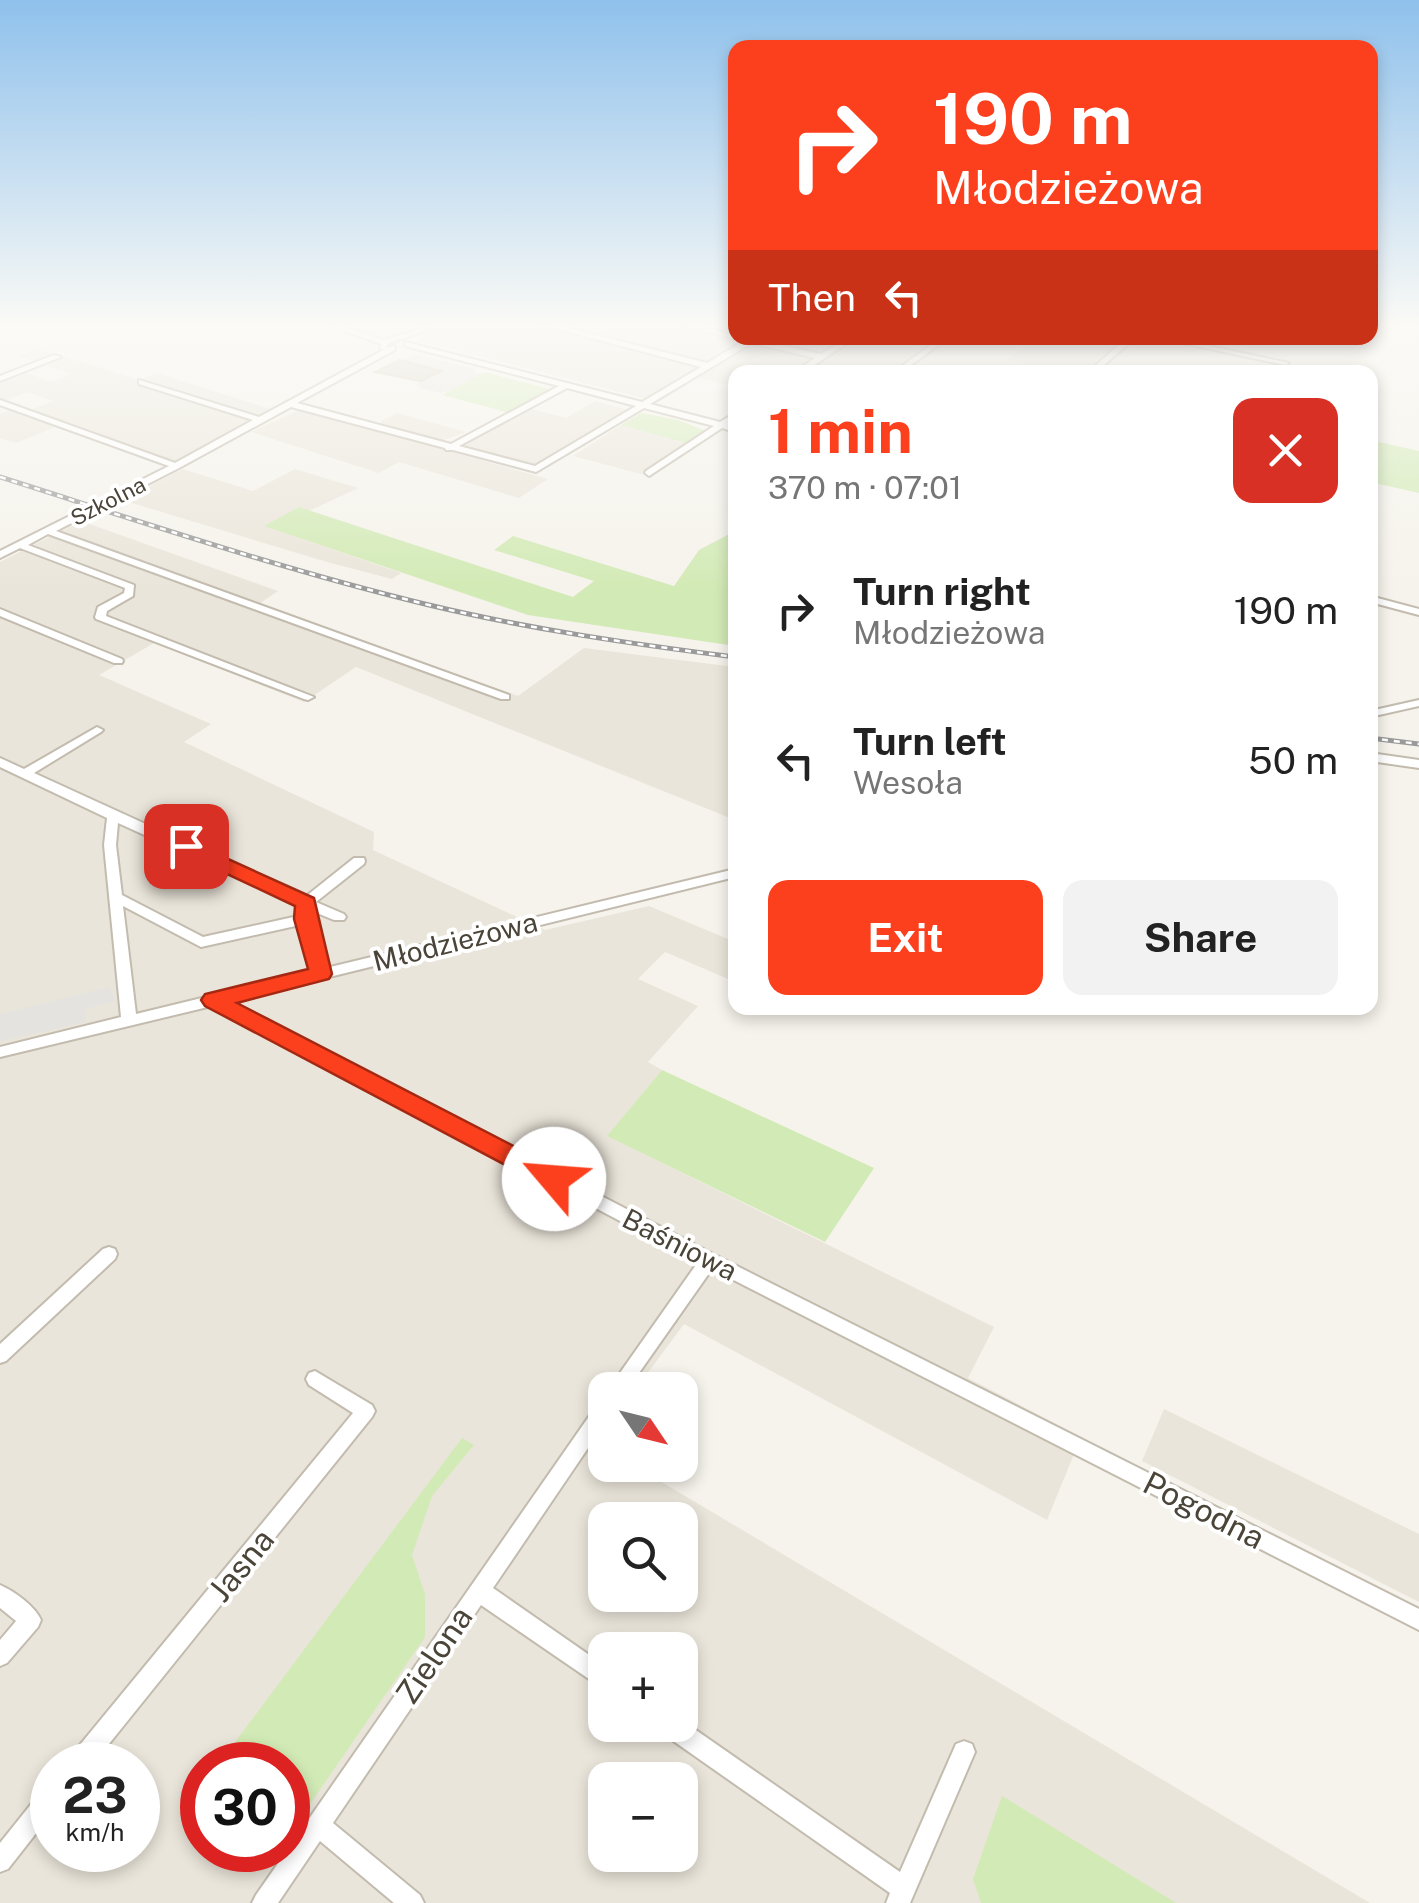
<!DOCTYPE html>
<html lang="en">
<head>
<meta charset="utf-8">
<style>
  :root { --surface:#fff; --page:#f2f2f2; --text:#222; --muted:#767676; --accent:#fc3f1d }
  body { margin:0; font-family:"Public Sans",sans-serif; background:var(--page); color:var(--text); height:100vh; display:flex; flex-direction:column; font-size:38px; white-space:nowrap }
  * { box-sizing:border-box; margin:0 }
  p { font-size:32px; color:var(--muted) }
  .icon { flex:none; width:55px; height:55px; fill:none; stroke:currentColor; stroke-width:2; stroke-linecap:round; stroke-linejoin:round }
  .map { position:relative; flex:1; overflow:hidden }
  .details { position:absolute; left:728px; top:365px; width:650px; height:650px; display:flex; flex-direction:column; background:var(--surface); border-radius:20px; box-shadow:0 5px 15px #0003 }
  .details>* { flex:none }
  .banner { position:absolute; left:728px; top:40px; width:650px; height:305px; border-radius:20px; box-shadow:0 5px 15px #0003; background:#fc3f1d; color:#fff; overflow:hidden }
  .needle { width:65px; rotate:125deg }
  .controls { position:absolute; left:588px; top:1372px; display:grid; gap:20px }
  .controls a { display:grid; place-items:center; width:110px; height:110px; border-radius:20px; background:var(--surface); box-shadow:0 5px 15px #0003; font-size:50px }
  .speed { position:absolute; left:30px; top:1742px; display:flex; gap:20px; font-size:50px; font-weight:700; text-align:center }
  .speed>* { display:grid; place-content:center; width:130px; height:130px; border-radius:50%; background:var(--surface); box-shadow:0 5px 15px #0003; line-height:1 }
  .speed small { font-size:25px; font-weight:400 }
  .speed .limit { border:15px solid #d22; background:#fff; color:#111 }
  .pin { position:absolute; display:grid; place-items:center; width:85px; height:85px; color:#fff; margin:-42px; border-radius:20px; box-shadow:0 5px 15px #0006 }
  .me { position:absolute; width:110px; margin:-55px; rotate:297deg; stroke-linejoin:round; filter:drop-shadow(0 0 8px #0008) }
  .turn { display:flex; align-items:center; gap:35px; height:210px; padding:0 40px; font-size:45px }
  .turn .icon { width:130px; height:130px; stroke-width:2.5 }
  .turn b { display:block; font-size:70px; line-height:85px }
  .then { display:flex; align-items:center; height:95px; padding:0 40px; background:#0003; gap:20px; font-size:38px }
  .round { display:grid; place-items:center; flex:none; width:105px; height:105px; border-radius:20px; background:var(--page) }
  .summary { display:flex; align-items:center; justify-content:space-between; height:170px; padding:0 40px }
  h1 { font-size:60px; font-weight:700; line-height:75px; color:var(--accent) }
  .cta { display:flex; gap:20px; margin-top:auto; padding:20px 40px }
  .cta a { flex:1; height:115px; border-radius:20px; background:var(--accent); color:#fff; font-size:40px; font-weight:700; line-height:115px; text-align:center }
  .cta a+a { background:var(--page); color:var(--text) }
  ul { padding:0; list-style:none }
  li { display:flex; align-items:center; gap:30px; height:150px; padding:0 40px }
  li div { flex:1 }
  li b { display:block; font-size:38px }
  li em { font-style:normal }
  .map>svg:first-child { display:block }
</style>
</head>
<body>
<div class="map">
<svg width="1419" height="1903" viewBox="0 0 1419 1903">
  <rect width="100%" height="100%" fill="#f6f3ec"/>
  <!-- residential -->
  <g fill="#eae5da" fill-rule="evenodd">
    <path d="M 381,325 L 735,325 L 735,338 L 941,338 L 893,372 L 735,372 L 735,382 L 729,385 L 698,378 L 659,402 L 417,340 L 424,336 Z"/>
    <path d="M 1033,338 L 1138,338 L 1099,372 L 1062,372 L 1007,360 Z"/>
    <path d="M 38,348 L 139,380 L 156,373 L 274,410 L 167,467 L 56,427 L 16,443 L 0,438 L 0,414 L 20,406 L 31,410 L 53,401 L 27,392 L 0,403 L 0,381 L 24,372 L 51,382 L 71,374 L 19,356 Z"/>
    <path d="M 595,401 L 624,409 L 624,414 L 540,466 L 531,467 L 462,447 L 461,444 L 528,408 L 566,418 Z"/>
    <path d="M 301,409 L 548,479 L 519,498 L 399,462 L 379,473 L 251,432 Z"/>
    <path d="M 397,413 L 466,432 L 441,441 L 382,425 L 381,421 Z"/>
    <path d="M 621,425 L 686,443 L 641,474 L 573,456 Z"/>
    <path d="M 183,469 L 253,491 L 295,469 L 358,488 L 309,511 L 298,508 L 265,526 L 401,573 L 392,579 L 327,562 L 122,500 Z"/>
    <path d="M 81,521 L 278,591 L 259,604 L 518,696 L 584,648 L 735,667 L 735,820 L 356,667 L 304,702 L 154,643 L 99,675 L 211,724 L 184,742 L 374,832 L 373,850 L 545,930 L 649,906 L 735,942 L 735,982 L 665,952 L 638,979 L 698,1006 L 648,1062 L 662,1070 L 608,1136 L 994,1327 L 968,1378 L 1081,1437 L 1047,1520 L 684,1324 L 635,1390 L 605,1390 L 605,1430 L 596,1443 L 605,1449 L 605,1465 L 633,1465 L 1370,1903 L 0,1903 L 0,562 ZM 605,1520 L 680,1520 L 680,1595 L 605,1595 ZM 605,1650 L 680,1650 L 680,1725 L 605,1725 ZM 52,1765 L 138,1765 L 138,1850 L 52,1850 ZM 202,1765 L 288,1765 L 288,1850 L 202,1850 ZM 605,1780 L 680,1780 L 680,1855 L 605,1855 Z"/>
    <path d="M 1164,1409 L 1419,1534 L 1419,1602 L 1142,1461 Z"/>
  </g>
  <!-- green -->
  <g fill="#d2eab5">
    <path d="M 484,372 L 550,389 L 510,413 L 442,395 Z"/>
    <path d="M 641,413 L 678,420 L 706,431 L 686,443 L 621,425 Z"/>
    <path d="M 1370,440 L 1419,451 L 1419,493 L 1370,482 Z"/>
    <path d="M 299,507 L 573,597 L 594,581 L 494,550 L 513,536 L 674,586 L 699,550 L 735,531 L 735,646 L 528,615 L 264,526 Z"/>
    <path d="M 662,1070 L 874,1168 L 825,1242 L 607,1136 Z"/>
    <path d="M 462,1438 L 474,1445 L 432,1496 L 412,1555 L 425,1594 L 425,1637 L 297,1823 L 288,1816 L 288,1765 L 218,1765 Z"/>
    <path d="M 1002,1796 L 1176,1903 L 981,1903 L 973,1879 Z"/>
  </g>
  <!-- parking -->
  <g fill="#e5e3e0">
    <path d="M 413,354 L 476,369 L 474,372 L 480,374 L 451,390 L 440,393 L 421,388 L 416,385 L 441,371 L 404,360 Z"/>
    <path d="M 109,987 L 116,1001 L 85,1009 L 86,1022 L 0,1041 L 0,1014 Z"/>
  </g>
  <!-- building -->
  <path fill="#d8cfc1" stroke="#d3c7b4" stroke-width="2.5" d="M 400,360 L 441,371 L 421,381 L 376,372 Z"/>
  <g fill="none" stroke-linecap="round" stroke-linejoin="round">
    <defs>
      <g id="minor">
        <path d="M 328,325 L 340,325 L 383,340 L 427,327 L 431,329 L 389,343 L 386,348 L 395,346 L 395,350 L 297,403 L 451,444 L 559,386 L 405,346 L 405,342 L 642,402 L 701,367 L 542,325 L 556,325 L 707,363 L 744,341 L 742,338 L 758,338 L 758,340 L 821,354 L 847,338 L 855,338 L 804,372 L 795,372 L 815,358 L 752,343 L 650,404 L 720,422 L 735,413 L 735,420 L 728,425 L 735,426 L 735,432 L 722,428 L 649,476 L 645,473 L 646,471 L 714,426 L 644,408 L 536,472 L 453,450 L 446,450 L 445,448 L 291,407 L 179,468 L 56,531 L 509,695 L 509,699 L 501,699 L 48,534 L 28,545 L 134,585 L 133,596 L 107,611 L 106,616 L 314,697 L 308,700 L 304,699 L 96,619 L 95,617 L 98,607 L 124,593 L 125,588 L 20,548 L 0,558 L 0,551 L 169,466 L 0,405 L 0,400 L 175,463 L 253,420 L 139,384 L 139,380 L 259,417 L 385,349 L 380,349 L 381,344 ZM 567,388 L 636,406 L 535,466 L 459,446 Z"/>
        <path d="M 684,325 L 698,325 L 738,338 L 735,339 Z"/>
        <path d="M 940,338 L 948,338 L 902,372 L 894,372 Z"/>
        <path d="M 1127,338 L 1135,338 L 1096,372 L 1088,372 Z"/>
        <path d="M 1158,338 L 1171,338 L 1289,363 L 1285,365 Z"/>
        <path d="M 54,355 L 61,357 L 0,381 L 0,376 Z"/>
        <path d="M 1370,596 L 1419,609 L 1419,615 L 1370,602 Z"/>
        <path d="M 0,609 L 122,659 L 123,661 L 122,663 L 114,663 L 0,616 Z"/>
        <path d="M 1419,700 L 1419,706 L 1370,717 L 1370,711 Z"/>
        <path d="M 97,727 L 103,730 L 101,732 L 34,773 L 305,897 L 354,858 L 364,858 L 365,861 L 364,864 L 316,902 L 344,914 L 346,917 L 344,920 L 334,920 L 312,911 L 312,919 L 326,968 L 735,869 L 735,877 L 228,1002 L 715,1255 L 1419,1609 L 1419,1630 L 712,1269 L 627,1390 L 608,1390 L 698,1262 L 212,1006 L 0,1057 L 0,1047 L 121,1017 L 104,845 L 107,818 L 0,767 L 0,758 L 24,769 ZM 118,823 L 299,905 L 298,916 L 203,937 L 122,895 L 116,845 ZM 123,906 L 201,947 L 300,925 L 313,971 L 136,1014 Z"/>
        <path d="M 1370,753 L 1419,760 L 1419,768 L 1370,761 Z"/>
        <path d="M 109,1247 L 115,1249 L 117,1254 L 115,1259 L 6,1361 L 0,1363 L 0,1344 L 103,1249 Z"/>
        <path d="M 315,1371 L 372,1405 L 375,1411 L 372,1417 L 92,1765 L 67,1765 L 70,1757 L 353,1413 L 309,1385 L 306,1379 L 309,1373 Z"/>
        <path d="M 605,1400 L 605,1423 L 493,1588 L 605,1666 L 605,1690 L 481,1605 L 333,1823 L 420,1895 L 424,1903 L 394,1903 L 320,1841 L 278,1903 L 252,1903 L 256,1895 L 599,1402 Z"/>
        <path d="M 0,1585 C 14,1591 35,1606 41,1620 L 38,1627 L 7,1663 L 0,1666 L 0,1640 L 16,1621 L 0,1608 Z"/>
        <path d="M 680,1719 L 900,1872 L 956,1744 L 964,1741 L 972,1744 L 975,1752 L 910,1903 L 886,1903 L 890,1893 L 662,1733 L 659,1725 L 680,1725 Z"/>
        <path d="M 52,1785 L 52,1813 L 8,1869 L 0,1872 L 0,1843 L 44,1788 Z"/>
      </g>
    </defs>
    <!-- minor casing -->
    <use href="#minor" stroke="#c2bbae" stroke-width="4"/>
    <!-- minor -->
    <use href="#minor" fill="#fff" fill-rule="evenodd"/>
    <defs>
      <g id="rail">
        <path d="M 0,477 C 142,522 284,570 429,605 C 529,629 632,644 735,657"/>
        <path d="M 1370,738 L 1419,744"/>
      </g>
    </defs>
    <!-- rail casing -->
    <use href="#rail" stroke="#9a9a9a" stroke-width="5"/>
    <!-- rail -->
    <use href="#rail" stroke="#fff" stroke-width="2.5" stroke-dasharray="6" stroke-linecap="butt"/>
  </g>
  <!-- sky -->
  <linearGradient id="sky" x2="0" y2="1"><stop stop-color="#8fc1ec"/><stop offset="0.55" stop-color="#fbfaf6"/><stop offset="1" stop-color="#fbfaf6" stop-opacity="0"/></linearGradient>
  <rect width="1419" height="592" fill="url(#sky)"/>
  <!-- route -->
  <path fill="#fc3f1d" stroke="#a42913" stroke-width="2.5" d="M 186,840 L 314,898 L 332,974 L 329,979 L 237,1003 L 564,1172 L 568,1179 L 564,1186 L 554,1190 L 545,1186 L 205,1006 L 201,1000 L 205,994 L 308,969 L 294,919 L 295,906 L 178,851 L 175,846 Z"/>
  <g text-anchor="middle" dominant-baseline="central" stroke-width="8" stroke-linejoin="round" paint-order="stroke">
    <!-- far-street labels -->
    <g font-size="22" fill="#4b4439" stroke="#fff">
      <text transform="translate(108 501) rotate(-27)">Szkolna</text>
    </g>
    <!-- street labels -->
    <g font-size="28" fill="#4b4439" stroke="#fff">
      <text transform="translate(455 941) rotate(-14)">Młodzieżowa</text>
      <text transform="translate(680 1244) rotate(27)">Baśniowa</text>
    </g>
    <!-- near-street labels -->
    <g font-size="32" fill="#4b4439" stroke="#fff">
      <text transform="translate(1204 1510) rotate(27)">Pogodna</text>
      <text transform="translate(241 1565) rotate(-51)">Jasna</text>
      <text transform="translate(434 1655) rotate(-56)">Zielona</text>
    </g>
  </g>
</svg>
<div class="controls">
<a><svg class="needle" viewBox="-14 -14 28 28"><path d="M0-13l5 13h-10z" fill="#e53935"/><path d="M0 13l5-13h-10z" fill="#767676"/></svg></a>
<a><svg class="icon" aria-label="search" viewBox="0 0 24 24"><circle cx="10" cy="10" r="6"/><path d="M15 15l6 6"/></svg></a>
<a>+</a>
<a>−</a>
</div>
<div class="speed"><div>23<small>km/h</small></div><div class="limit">30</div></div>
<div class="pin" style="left:186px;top:846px;background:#d93025"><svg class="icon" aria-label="arrive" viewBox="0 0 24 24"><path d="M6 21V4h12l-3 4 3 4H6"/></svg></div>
<svg class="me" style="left:554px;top:1179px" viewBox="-20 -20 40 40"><circle r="19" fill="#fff"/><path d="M0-13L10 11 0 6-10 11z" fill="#fc3f1d"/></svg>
<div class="banner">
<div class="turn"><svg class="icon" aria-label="right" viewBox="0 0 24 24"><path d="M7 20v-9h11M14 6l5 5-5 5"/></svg><div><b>190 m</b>Młodzieżowa</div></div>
<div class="then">Then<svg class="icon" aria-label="left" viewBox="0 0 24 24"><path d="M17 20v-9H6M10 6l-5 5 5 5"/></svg></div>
</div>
<section class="details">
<div class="summary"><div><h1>1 min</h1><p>370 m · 07:01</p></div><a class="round" style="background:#d93025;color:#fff"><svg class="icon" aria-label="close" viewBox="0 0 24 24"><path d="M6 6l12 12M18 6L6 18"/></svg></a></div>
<ul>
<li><svg class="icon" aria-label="right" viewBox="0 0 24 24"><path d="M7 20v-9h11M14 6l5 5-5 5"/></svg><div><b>Turn right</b><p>Młodzieżowa</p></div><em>190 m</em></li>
<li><svg class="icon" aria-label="left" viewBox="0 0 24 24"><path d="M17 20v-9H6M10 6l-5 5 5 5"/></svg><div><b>Turn left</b><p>Wesoła</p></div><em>50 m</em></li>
</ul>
<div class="cta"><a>Exit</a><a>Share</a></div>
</section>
</div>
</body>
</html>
